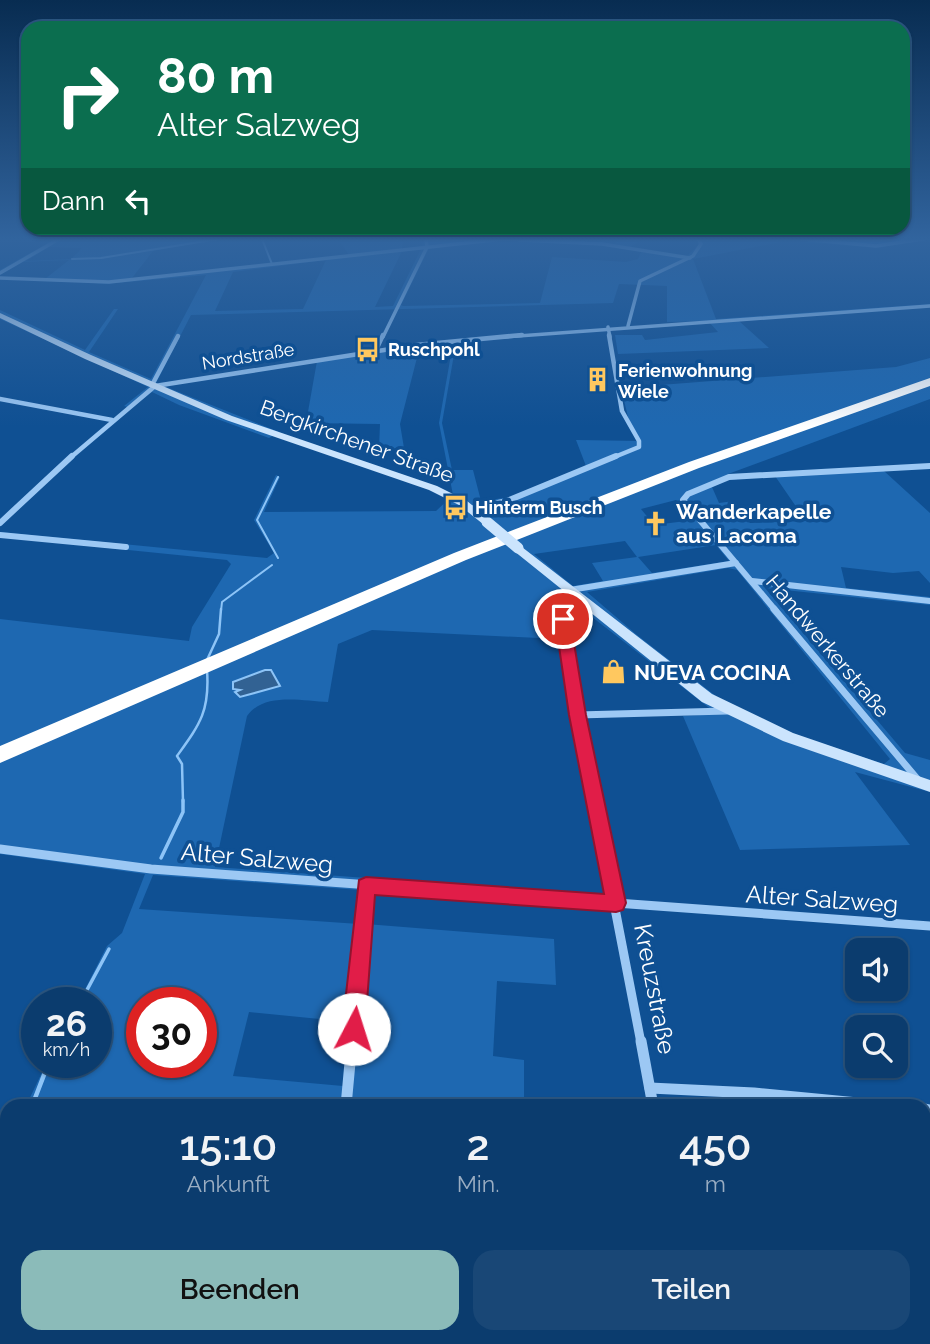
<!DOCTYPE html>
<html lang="de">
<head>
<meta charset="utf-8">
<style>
  :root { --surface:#0b3c6e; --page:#194776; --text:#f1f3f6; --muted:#9aadc2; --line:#2b5681; --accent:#8bbbb9 }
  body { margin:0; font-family:Raleway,sans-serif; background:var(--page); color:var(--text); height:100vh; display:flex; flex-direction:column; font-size:26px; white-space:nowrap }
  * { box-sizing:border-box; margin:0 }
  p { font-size:23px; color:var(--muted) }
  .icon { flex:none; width:38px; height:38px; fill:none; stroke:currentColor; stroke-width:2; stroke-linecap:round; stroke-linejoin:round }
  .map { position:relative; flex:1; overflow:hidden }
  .panel { position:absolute; left:0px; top:1099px; width:931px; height:245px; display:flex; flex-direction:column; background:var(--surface); border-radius:21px 21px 0 0; box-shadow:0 2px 5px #0004,0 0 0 2px var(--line) }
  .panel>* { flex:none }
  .banner { position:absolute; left:21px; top:21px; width:889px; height:214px; border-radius:21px; box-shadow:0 2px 5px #0004,0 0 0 2px var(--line); background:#0b6e4f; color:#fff; overflow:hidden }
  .controls { position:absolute; left:845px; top:938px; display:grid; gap:14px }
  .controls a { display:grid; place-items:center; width:63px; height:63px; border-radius:14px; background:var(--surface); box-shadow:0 2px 5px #0004,0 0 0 2px var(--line); font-size:35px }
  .speed { position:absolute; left:21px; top:987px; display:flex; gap:14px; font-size:35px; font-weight:700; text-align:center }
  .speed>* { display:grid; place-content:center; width:91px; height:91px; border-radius:50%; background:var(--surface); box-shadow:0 2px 5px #0004,0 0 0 2px var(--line); line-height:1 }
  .speed small { font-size:18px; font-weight:400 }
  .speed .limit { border:10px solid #d22; background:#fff; color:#111 }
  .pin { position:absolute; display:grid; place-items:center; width:60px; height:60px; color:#fff; margin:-30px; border:4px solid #fff; border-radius:50%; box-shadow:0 2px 7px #0007 }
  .me { position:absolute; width:77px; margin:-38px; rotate:5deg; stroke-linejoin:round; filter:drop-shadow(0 0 5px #0008) }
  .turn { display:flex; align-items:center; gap:24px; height:147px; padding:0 21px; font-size:32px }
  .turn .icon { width:91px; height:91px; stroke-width:2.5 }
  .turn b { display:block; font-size:49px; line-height:60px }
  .then { display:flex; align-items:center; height:66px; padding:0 21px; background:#0003; gap:14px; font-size:26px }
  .eta { display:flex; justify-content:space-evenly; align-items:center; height:119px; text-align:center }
  .eta b { font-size:42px; font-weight:600; line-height:49px }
  .cta { display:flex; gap:14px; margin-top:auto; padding:14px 21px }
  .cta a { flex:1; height:80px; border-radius:21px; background:var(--accent); color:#111; font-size:28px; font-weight:600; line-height:80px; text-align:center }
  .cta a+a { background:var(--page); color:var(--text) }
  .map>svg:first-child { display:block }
</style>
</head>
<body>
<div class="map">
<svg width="930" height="1344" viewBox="0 0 930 1344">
  <rect width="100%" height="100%" fill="#0f5093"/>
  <!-- green -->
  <g fill="#1e68b1" fill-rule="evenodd">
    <path d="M 55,239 L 219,239 L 153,251 L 132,278 L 271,265 L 261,239 L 273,265 L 349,255 L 338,239 L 397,239 L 403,242 L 402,249 L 422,246 L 423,239 L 553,239 L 499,240 L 429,248 L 401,305 L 403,306 L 540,303 L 552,257 L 626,262 L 638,259 L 641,252 L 613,245 L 621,239 L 641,239 L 631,247 L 686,257 L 699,244 L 697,239 L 812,239 L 857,243 L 856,240 L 863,239 L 922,239 L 879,248 L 786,241 L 693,259 L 716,319 L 930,304 L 930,307 L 739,321 L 769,348 L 618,354 L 615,335 L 642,335 L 645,340 L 718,332 L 709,322 L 716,321 L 667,322 L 667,286 L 619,284 L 613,303 L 191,315 L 156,383 L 279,432 L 269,438 L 179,405 L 152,392 L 131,408 L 124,406 L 148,387 L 0,319 L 0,310 L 85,350 L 114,309 L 118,309 L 89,352 L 151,379 L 206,275 L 105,284 L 45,279 L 69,260 L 23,262 L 0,275 L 0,270 ZM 49,247 L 81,248 L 81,249 L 71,259 L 26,261 ZM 421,249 L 393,306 L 375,307 L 402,251 ZM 326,260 L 303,309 L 215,311 L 233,272 Z"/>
    <path d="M 483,337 L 456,343 L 442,423 L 452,470 L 473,470 L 481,501 L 512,497 L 586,466 L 576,440 L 641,441 L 629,421 L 621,388 L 896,367 L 930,358 L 930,399 L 728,474 L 884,471 L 930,513 L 930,583 L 919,571 L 893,573 L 841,567 L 846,588 L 930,597 L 930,605 L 765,588 L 905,753 L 930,760 L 930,792 L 855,772 L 910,845 L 740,850 L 683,716 L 717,714 L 583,610 L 575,609 L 566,620 L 582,715 L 624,910 L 371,891 L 366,924 L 554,939 L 556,985 L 497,981 L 493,1056 L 524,1060 L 524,1106 L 397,1106 L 353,1101 L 352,1106 L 26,1106 L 47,1062 L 96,1062 L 96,1003 L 78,1003 L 107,946 L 122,933 L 145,874 L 0,854 L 0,619 L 189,641 L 192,627 L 231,564 L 227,560 L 0,537 L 0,532 L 267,558 L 274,553 L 254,520 L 276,475 L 280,477 L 264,512 L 436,511 L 453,495 L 439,423 L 453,343 L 420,346 L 400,424 L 404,448 L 379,449 L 380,424 L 306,423 L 317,361 L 416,345 L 408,344 ZM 775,476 L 806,521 L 750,523 L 734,501 L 719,503 L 712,487 L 727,480 ZM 676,500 L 694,520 L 654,525 L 641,509 ZM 625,541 L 637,557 L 592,563 L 603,581 L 573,586 L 534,554 ZM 716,545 L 729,561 L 652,573 L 638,557 ZM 728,568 L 737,570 L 890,759 L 884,764 L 786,732 L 721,700 L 637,635 L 587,592 ZM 372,630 L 559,639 L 570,716 L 604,893 L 597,895 L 215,867 L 247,716 C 264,692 302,701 328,702 L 338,644 ZM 153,875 L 360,890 L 359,924 L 139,909 ZM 142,1003 L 201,1003 L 201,1062 L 142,1062 ZM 249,1012 L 350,1022 L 343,1086 L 233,1076 Z"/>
    <path d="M 7,1151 L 7,1337 L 331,1337 L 330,1344 L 0,1344 L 0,1168 Z"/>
    <path d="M 924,1234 L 930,1253 L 930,1344 L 908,1344 L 905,1337 L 924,1337 Z"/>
  </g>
  <!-- water -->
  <path fill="#326293" stroke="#8dc4f7" stroke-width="2" d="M 265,670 L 271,670 L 280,686 L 240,697 L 235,692 L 240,690 L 233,689 L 233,682 Z"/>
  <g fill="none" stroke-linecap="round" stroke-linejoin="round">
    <!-- stream-far3 -->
    <g stroke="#8dc4f7" stroke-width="2">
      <path d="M 262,239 L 272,264"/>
      <path d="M 72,259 L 101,258 L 218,239"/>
      <path d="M 278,477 L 257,520 L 278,558"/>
      <path d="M 221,611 L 222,602 L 272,565"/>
    </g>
    <!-- stream-far2 -->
    <g stroke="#8dc4f7" stroke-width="2.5">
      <path d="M 207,660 L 219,634 L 221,609"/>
      <path d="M 183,802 L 182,764 L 177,756 C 200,724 210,711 207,670"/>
    </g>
    <!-- stream-far1 -->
    <g stroke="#8dc4f7" stroke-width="3.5">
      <path d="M 161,858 L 183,812 L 183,800"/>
      <path d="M 80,1003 L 109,949"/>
    </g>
    <!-- stream -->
    <g stroke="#8dc4f7" stroke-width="4.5">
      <path d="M 32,1106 L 49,1062"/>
      <path d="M 0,1184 L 7,1167"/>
    </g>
    <!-- street-far5 -->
    <g stroke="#9cc8f4" stroke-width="3.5">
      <path d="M 802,239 L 876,246 L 923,239"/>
      <path d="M 0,273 L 59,239"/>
      <path d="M 0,278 L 109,282 L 503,239 L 602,244 L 690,258"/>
      <path d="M 628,326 L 640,281 L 693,256 L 701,244 L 698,239"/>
      <path d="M 608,327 L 610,337"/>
      <path d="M 383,337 L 427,247 L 426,239"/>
      <path d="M 504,337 L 930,306"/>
    </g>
    <!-- street-far4 -->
    <g stroke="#9cc8f4" stroke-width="4.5">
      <path d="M 609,335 L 622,411 L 639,441 L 639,447 L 612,458"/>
      <path d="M 376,350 L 383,335"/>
      <path d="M 152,385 L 178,336"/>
      <path d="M 0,399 L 112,420"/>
      <path d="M 70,458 L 155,386 L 416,345 L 522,335"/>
    </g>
    <!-- street-far3 -->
    <g stroke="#9cc8f4" stroke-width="6">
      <path d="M 470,509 L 507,501 L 616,456"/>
      <path d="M 0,523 L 72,456"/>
      <path d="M 0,535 L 126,547"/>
      <path d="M 752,581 L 930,601"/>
      <path d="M 570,590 L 736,563"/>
      <path d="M 568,611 L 583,600"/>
      <path d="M 776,611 L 683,500 L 688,494 L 729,477 L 930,466"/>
    </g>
    <!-- street-far2 -->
    <g stroke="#9cc8f4" stroke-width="7">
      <path d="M 569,609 L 563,619 L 595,802"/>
      <path d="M 774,609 L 919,781"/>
      <path d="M 578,715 L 727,711"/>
    </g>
    <!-- street-far1 -->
    <g stroke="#9cc8f4" stroke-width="9">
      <path d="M 594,800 L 641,1043"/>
      <path d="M 0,849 L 151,869 L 930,926"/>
      <path d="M 352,1043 L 366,886"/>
    </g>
    <!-- street -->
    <g stroke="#9cc8f4" stroke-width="11">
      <path d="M 641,1041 L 653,1106"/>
      <path d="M 650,1088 L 754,1093 L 889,1106"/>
      <path d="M 346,1106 L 352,1041"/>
      <path d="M 924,1109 L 930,1110"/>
      <path d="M 690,1337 L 690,1344"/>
      <path d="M 324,1344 L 325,1337"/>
    </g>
    <!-- secondary -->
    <g fill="#cbe4fd" fill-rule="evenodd">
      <path d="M 0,313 L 91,355 L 232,416 L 437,486 L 467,501 L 493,522 L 491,524 L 483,524 L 459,505 L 429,490 L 226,420 L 85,359 L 0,318 Z"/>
      <path d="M 518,544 L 712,694 L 793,733 L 930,780 L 930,792 L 783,741 L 702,702 L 514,551 L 514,545 Z"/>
    </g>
    <!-- highway -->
    <path fill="#fff" fill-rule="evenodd" d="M 930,378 L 930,386 L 699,468 L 466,560 L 0,763 L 0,746 L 454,553 L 689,462 Z"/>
    <!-- secondary-bridge -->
    <path stroke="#cbe4fd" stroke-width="11" d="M 487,522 L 518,548"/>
  </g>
  <!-- sky -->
  <linearGradient id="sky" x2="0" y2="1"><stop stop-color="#082c51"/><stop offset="0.56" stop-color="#31649e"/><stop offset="1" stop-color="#31649e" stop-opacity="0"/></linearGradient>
  <rect width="930" height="427" fill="url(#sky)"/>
  <!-- route -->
  <path fill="#e11d48" stroke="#92132f" stroke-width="2" d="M 563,614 L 570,619 L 586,715 L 626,903 L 623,910 L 616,912 L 375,895 L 365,1029 L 362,1037 L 354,1040 L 346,1037 L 342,1029 L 359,880 L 366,877 L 604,894 L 569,715 L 555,619 Z"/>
  <!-- icons -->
  <defs>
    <symbol id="bus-bare" viewBox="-9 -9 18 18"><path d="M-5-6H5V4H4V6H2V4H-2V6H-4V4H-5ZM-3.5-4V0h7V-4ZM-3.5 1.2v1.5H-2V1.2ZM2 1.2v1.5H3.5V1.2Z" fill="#ffc85f" stroke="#0f5093" stroke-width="2.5" paint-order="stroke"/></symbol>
    <symbol id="building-bare" viewBox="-9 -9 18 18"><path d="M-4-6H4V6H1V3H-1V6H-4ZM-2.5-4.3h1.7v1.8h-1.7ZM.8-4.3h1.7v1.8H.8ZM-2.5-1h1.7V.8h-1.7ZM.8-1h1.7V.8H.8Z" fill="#ffc85f" stroke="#0f5093" stroke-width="2.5" paint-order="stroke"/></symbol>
    <symbol id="church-bare" viewBox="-9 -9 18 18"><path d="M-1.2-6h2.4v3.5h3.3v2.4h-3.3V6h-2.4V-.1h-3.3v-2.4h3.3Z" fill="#ffc85f" stroke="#0f5093" stroke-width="2.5" paint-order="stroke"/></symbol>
    <symbol id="shop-bare" viewBox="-9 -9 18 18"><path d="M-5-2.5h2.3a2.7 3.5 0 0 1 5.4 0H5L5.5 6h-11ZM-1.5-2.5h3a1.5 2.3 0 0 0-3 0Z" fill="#ffc85f" stroke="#0f5093" stroke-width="2.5" paint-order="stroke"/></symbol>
  </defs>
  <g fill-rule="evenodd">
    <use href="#bus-bare" x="350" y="332" width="35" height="35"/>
    <use href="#building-bare" x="580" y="362" width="35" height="35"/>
    <use href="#bus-bare" x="438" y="490" width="35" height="35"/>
    <use href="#church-bare" x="638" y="506" width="35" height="35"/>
    <use href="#shop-bare" x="596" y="654" width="35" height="35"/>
  </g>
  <g text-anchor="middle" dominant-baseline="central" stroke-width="7" stroke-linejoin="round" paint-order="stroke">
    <!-- far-poi labels -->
    <g font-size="18" font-weight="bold" fill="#fff" stroke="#0f5093" text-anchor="start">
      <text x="388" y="349">Ruschpohl</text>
      <text x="618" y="370">Ferienwohnung<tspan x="618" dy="21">Wiele</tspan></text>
      <text x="475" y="507">Hinterm Busch</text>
    </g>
    <!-- far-street labels -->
    <g font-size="18" fill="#fff" stroke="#0f5093">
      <text transform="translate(248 356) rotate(-9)">Nordstraße</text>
    </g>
    <!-- street labels -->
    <g font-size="21" fill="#fff" stroke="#0f5093">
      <text transform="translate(357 441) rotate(20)">Bergkirchener Straße</text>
      <text transform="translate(828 646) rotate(50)">Handwerkerstraße</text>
    </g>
    <!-- poi labels -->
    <g font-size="21" font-weight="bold" fill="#fff" stroke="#0f5093" text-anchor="start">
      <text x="676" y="511">Wanderkapelle<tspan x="676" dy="24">aus Lacoma</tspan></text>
      <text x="634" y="672">NUEVA COCINA</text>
    </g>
    <!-- near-street labels -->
    <g font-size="24" fill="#fff" stroke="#0f5093">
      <text transform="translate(257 858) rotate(5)">Alter Salzweg</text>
      <text transform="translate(822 899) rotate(4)">Alter Salzweg</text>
      <text transform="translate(655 989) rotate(79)">Kreuzstraße</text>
    </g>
  </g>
</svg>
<div class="controls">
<a><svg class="icon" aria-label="sound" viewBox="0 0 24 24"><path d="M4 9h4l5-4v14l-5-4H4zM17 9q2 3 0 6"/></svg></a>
<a><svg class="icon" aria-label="search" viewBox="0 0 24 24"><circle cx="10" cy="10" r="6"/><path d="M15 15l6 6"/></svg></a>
</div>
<div class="speed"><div>26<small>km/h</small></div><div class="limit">30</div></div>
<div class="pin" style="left:563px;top:619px;background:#d93025"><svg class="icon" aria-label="arrive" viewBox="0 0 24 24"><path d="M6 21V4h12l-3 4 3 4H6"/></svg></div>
<svg class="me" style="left:354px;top:1029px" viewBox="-20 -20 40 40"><circle r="19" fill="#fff"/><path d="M0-13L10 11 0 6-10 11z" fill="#e11d48"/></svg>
<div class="banner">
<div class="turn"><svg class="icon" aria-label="right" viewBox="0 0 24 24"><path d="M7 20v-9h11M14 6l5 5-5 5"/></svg><div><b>80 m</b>Alter Salzweg</div></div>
<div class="then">Dann<svg class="icon" aria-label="left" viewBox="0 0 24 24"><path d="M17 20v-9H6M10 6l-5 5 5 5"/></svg></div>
</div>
<section class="panel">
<div class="eta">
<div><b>15:10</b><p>Ankunft</p></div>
<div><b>2</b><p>Min.</p></div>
<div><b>450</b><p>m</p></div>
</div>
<div class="cta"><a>Beenden</a><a>Teilen</a></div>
</section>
</div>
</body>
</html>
